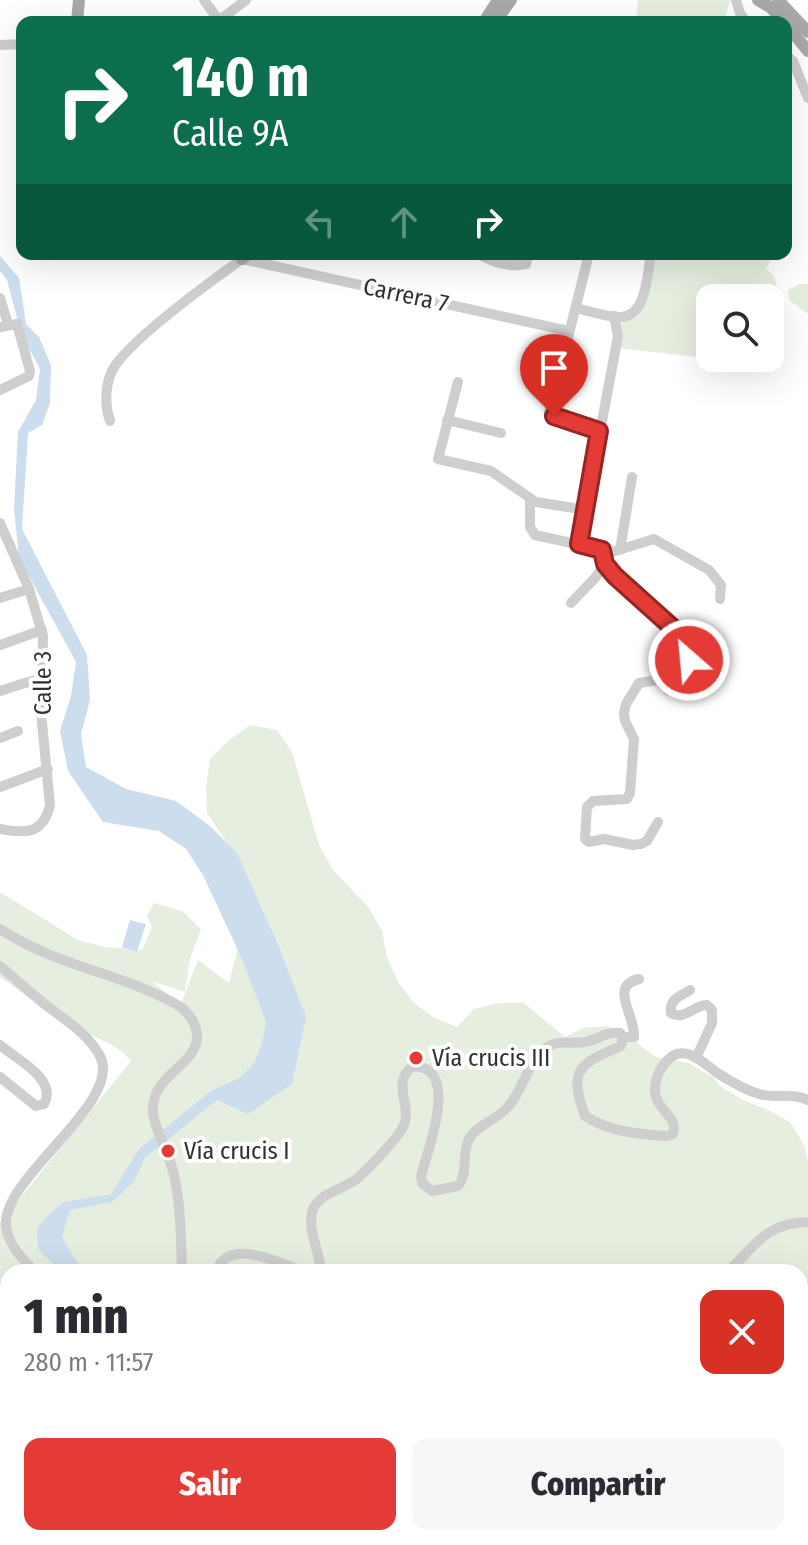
<!DOCTYPE html>
<html lang="es">
<head>
<meta charset="utf-8">
<style>
  :root { --surface:#fff; --page:#f7f7f7; --text:#2b2b33; --muted:#7c7c81; --accent:#e53b36 }
  body { margin:0; font-family:"Fira Sans Condensed",sans-serif; background:var(--page); color:var(--text); height:100vh; display:flex; flex-direction:column; font-size:30px; white-space:nowrap }
  * { box-sizing:border-box; margin:0 }
  p { font-size:26px; color:var(--muted) }
  .icon { flex:none; width:44px; height:44px; fill:none; stroke:currentColor; stroke-width:2; stroke-linecap:round; stroke-linejoin:round }
  .map { position:relative; flex:1; overflow:hidden }
  .details { position:absolute; left:0px; top:1264px; width:808px; height:282px; display:flex; flex-direction:column; background:var(--surface); border-radius:24px 24px 0 0; box-shadow:0 8px 32px #0002 }
  .details>* { flex:none }
  .banner { position:absolute; left:16px; top:16px; width:776px; height:244px; border-radius:16px; box-shadow:0 8px 32px #0002; background:#0b6e4f; color:#fff; overflow:hidden }
  .controls { position:absolute; left:696px; top:284px; display:grid; gap:16px }
  .controls a { display:grid; place-items:center; width:88px; height:88px; border-radius:16px; background:var(--surface); box-shadow:0 8px 32px #0002; font-size:40px }
  .pin { position:absolute; display:grid; place-items:center; width:68px; height:68px; color:#fff; margin:-82px -34px; border-radius:50% 50% 50% 0; rotate:-45deg; box-shadow:0 0 8px #0007 }
  .pin .icon { rotate:45deg }
  .me { position:absolute; width:88px; margin:-44px; rotate:333deg; stroke-linejoin:round; filter:drop-shadow(0 0 6px #0008) }
  .turn { display:flex; align-items:center; gap:28px; height:168px; padding:0 24px; font-size:36px }
  .turn .icon { width:104px; height:104px; stroke-width:2.5 }
  .turn b { display:block; font-size:56px; line-height:68px }
  .lanes { display:flex; align-items:center; height:76px; padding:0 24px; background:#0003; justify-content:center; gap:40px; direction:ltr }
  .lanes .off { opacity:.35 }
  .round { display:grid; place-items:center; flex:none; width:84px; height:84px; border-radius:16px; background:var(--page) }
  .head { display:flex; align-items:center; justify-content:space-between; height:136px; padding:0 24px }
  h1 { font-size:48px; font-weight:800; line-height:60px }
  .primary-button { display:flex; gap:16px; margin-top:auto; padding:16px 24px }
  .primary-button a { flex:1; height:92px; border-radius:16px; background:var(--accent); color:#fff; font-size:32px; font-weight:800; line-height:92px; text-align:center }
  .primary-button a+a { background:var(--page); color:var(--text) }
  .map>svg:first-child { display:block }
</style>
</head>
<body>
<div class="map">
<svg width="808" height="1545" viewBox="0 0 808 1545">
  <rect width="100%" height="100%" fill="#fff"/>
  <!-- green -->
  <g fill="#e6eee0" fill-rule="evenodd">
    <path d="M 638,0 L 731,0 L 723,22 L 636,22 Z"/>
    <path d="M 651,254 L 774,254 L 766,269 L 774,276 L 777,287 L 758,289 L 755,298 L 710,298 L 710,358 L 723,360 L 619,348 L 622,318 L 635,311 Z"/>
    <path d="M 799,284 L 808,284 L 808,314 L 789,300 L 788,290 Z"/>
    <path d="M 250,725 L 277,730 L 292,752 L 319,845 L 333,870 L 369,908 L 382,931 L 387,957 L 398,982 L 413,1002 L 433,1017 L 457,1027 L 474,1009 L 499,1003 L 524,1003 L 565,1037 L 583,1028 L 608,1026 L 619,1036 L 633,1040 L 656,1057 L 689,1063 L 713,1077 L 720,1086 L 743,1100 L 768,1110 L 790,1122 L 804,1145 L 808,1161 L 808,1545 L 0,1545 L 0,1223 L 131,1061 C 114,1040 84,1035 61,1020 C 40,1007 20,991 0,977 L 0,892 L 78,940 L 105,947 L 142,950 L 152,927 L 147,916 L 154,903 L 182,911 L 201,929 L 190,958 L 185,992 L 151,981 L 181,1004 L 198,960 L 229,983 L 243,929 L 235,855 L 207,813 L 206,788 L 210,759 L 228,741 ZM 8,1272 L 800,1272 L 800,1538 L 8,1538 Z"/>
  </g>
  <!-- water -->
  <g fill="#ccdded">
    <path d="M 0,256 L 19,278 L 26,324 L 39,337 L 51,365 L 50,403 L 42,425 L 28,433 L 22,529 L 87,655 L 90,700 L 81,734 L 86,767 L 126,789 L 176,801 L 210,826 L 237,853 L 279,947 L 306,1017 L 292,1084 L 248,1114 L 217,1100 L 145,1158 L 134,1182 L 112,1202 L 70,1210 L 62,1236 L 74,1258 L 85,1272 L 73,1272 L 49,1239 L 46,1217 L 64,1202 L 111,1194 L 139,1149 L 211,1091 L 241,1077 L 255,1062 L 262,1043 L 266,1022 L 242,959 L 203,875 L 186,849 L 159,831 L 103,822 L 68,771 L 60,731 L 71,696 L 76,662 L 19,558 L 14,509 L 18,432 L 36,400 L 40,369 L 21,333 L 7,280 L 0,271 Z"/>
    <path d="M 130,920 L 146,924 L 137,952 L 122,947 Z"/>
  </g>
  <g fill="none" stroke-linecap="round" stroke-linejoin="round">
    <!-- river -->
    <path stroke="#ccdded" stroke-width="14" d="M 60,1214 L 44,1230 L 45,1246 L 71,1272"/>
    <!-- minor -->
    <g stroke="#cecece" stroke-width="10">
      <path d="M 204,0 L 220,22"/>
      <path d="M 736,0 L 740,13 L 746,22"/>
      <path d="M 217,22 L 246,0"/>
      <path d="M 0,45 L 22,44"/>
      <path d="M 786,55 L 793,61 L 808,98"/>
      <path d="M 478,254 C 494,262 507,268 526,264 L 528,254"/>
      <path d="M 589,254 L 549,413 L 599,431"/>
      <path d="M 0,298 L 8,324"/>
      <path d="M 576,308 C 589,311 606,317 620,317 C 647,317 647,273 651,254"/>
      <path d="M 0,327 L 17,324 L 30,371 L 29,376 L 0,390"/>
      <path d="M 458,382 L 438,459 L 491,471 L 536,502 L 586,510"/>
      <path d="M 447,420 L 501,433"/>
      <path d="M 110,421 C 105,406 105,389 111,373 C 123,344 214,279 242,259 L 569,331"/>
      <path d="M 530,498 L 530,527 L 535,535 L 612,552 L 654,539 L 709,570 L 721,585 L 720,599"/>
      <path d="M 0,523 L 29,589 L 43,636 L 41,712 L 50,805 C 43,834 26,834 0,829"/>
      <path d="M 579,544 L 618,336 L 614,316"/>
      <path d="M 602,550 L 605,564 L 615,576 L 684,638 C 692,654 687,670 686,687 L 669,691 L 658,680 L 639,683 L 626,704 L 624,713 L 625,721 L 634,739 L 630,793 L 627,799 L 593,801 L 587,807 L 585,839 L 589,842 L 604,839 L 633,845 L 641,844 L 647,841 L 658,822"/>
      <path d="M 620,550 L 632,477"/>
      <path d="M 0,598 L 29,589"/>
      <path d="M 571,603 L 595,578 L 605,564"/>
      <path d="M 0,645 L 42,630"/>
      <path d="M 0,691 L 44,677"/>
      <path d="M 0,738 L 18,731"/>
      <path d="M 0,787 L 48,769"/>
      <path d="M 0,929 C 57,967 123,973 179,1006 C 188,1012 197,1024 197,1036 C 198,1065 150,1075 153,1112 C 155,1133 170,1154 174,1175 C 181,1206 181,1240 182,1272"/>
      <path d="M 0,966 C 14,978 28,990 42,1002 C 62,1018 87,1032 100,1056 C 124,1102 1,1178 6,1226 C 8,1245 23,1259 35,1272"/>
      <path d="M 690,990 C 680,996 669,999 671,1013 C 684,1021 694,1005 707,1005 L 712,1010 L 712,1023 L 697,1056"/>
      <path d="M 623,1037 L 634,1037 C 636,1016 608,986 639,979"/>
      <path d="M 0,1045 C 16,1059 58,1079 44,1104 L 36,1106 L 0,1077"/>
      <path d="M 216,1272 C 228,1235 280,1264 305,1272"/>
      <path d="M 309,1272 L 316,1271 L 320,1264 C 317,1247 307,1225 313,1209 C 320,1192 346,1189 359,1177 C 370,1167 398,1138 404,1125 C 412,1105 391,1083 412,1067 C 462,1063 427,1153 421,1176 L 423,1184 L 432,1191 L 458,1186 C 469,1173 461,1154 469,1139 C 476,1126 497,1119 507,1108 C 525,1090 528,1053 554,1044 C 564,1041 574,1044 585,1042 C 598,1040 606,1031 620,1033 L 623,1037 L 621,1046 C 579,1064 568,1069 585,1116 C 610,1132 637,1134 667,1136 L 673,1134 C 679,1116 655,1110 655,1090 C 655,1082 658,1073 662,1067 C 681,1038 701,1062 719,1074 C 730,1081 746,1090 759,1094 C 775,1099 792,1092 808,1100"/>
      <path d="M 728,1272 C 756,1245 765,1223 808,1222"/>
      <path d="M 149,1538 L 151,1545"/>
    </g>
    <!-- major -->
    <g stroke="#a9a9a9" stroke-width="12">
      <path d="M 758,0 L 770,7 L 784,22"/>
      <path d="M 778,0 L 808,32"/>
      <path d="M 77,22 L 79,0"/>
      <path d="M 484,22 L 498,0"/>
      <path d="M 495,22 L 511,0"/>
      <path d="M 786,24 L 808,51"/>
      <path d="M 239,254 L 242,259 L 248,254"/>
    </g>
  </g>
  <g fill="none" stroke-linecap="round" stroke-linejoin="round">
    <defs>
      <path id="route" d="M 554,416 L 599,431 L 579,544 L 602,550 L 605,564 L 615,576 L 684,638 L 688,646 L 689,660"/>
    </defs>
    <!-- route casing -->
    <use href="#route" stroke="#952623" stroke-width="20"/>
    <!-- route -->
    <use href="#route" stroke="#e53b36" stroke-width="14"/>
  </g>
  <!-- markers -->
  <g fill="#e53b36" stroke="#fff" stroke-width="3">
    <circle cx="416" cy="1058" r="8"/>
    <circle cx="168" cy="1151" r="8"/>
  </g>
  <g text-anchor="middle" dominant-baseline="central" stroke-width="8" stroke-linejoin="round" paint-order="stroke">
    <!-- street labels -->
    <g font-size="24" fill="#313131" stroke="#fff">
      <text transform="translate(406 295) rotate(12)">Carrera 7</text>
      <text transform="translate(43 683) rotate(-90)">Calle 3</text>
    </g>
    <!-- poi labels -->
    <g font-size="24" fill="#313131" stroke="#fff" text-anchor="start">
      <text x="432" y="1058">Vía crucis III</text>
      <text x="184" y="1151">Vía crucis I</text>
    </g>
  </g>
</svg>
<div class="controls">
<a><svg class="icon" aria-label="search" viewBox="0 0 24 24"><circle cx="10" cy="10" r="6"/><path d="M15 15l6 6"/></svg></a>
</div>
<div class="pin" style="left:554px;top:416px;background:#d93025"><svg class="icon" aria-label="arrive" viewBox="0 0 24 24"><path d="M6 21V4h12l-3 4 3 4H6"/></svg></div>
<svg class="me" style="left:689px;top:660px" viewBox="-20 -20 40 40"><circle r="17" fill="#e53b36" stroke="#fff" stroke-width="3"/><path d="M0-11L8 9 0 5-8 9z" fill="#fff"/></svg>
<div class="banner">
<div class="turn"><svg class="icon" aria-label="right" viewBox="0 0 24 24"><path d="M7 20v-9h11M14 6l5 5-5 5"/></svg><div><b>140 m</b>Calle 9A</div></div>
<div class="lanes"><svg class="icon off" aria-label="left" viewBox="0 0 24 24"><path d="M17 20v-9H6M10 6l-5 5 5 5"/></svg><svg class="icon off" aria-label="ahead" viewBox="0 0 24 24"><path d="M12 20V5M6 11l6-6 6 6"/></svg><svg class="icon" aria-label="right" viewBox="0 0 24 24"><path d="M7 20v-9h11M14 6l5 5-5 5"/></svg></div>
</div>
<section class="details">
<div class="head"><div><h1>1 min</h1><p>280 m · 11:57</p></div><a class="round" style="background:#d93025;color:#fff"><svg class="icon" aria-label="close" viewBox="0 0 24 24"><path d="M6 6l12 12M18 6L6 18"/></svg></a></div>
<div class="primary-button"><a>Salir</a><a>Compartir</a></div>
</section>
</div>
</body>
</html>
